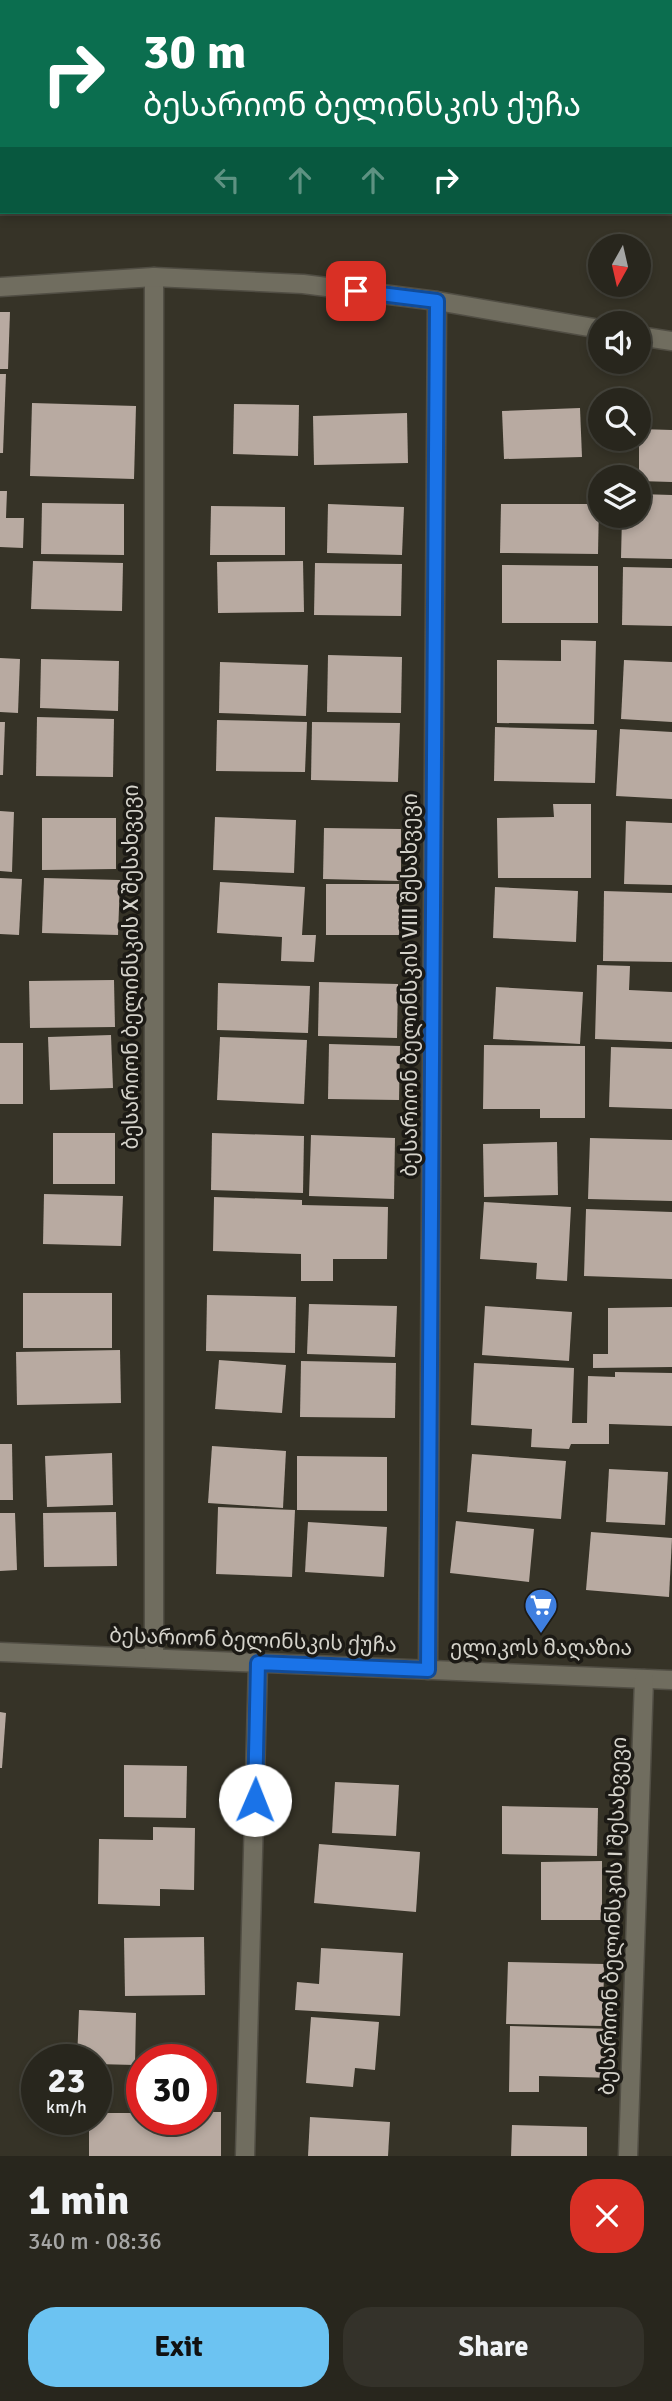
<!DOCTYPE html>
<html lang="en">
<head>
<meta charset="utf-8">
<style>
  :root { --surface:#28261d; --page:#34322a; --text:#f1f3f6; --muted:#a5a5a4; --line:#44433b; --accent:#6cc3f2 }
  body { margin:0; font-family:Signika,"Noto Sans Georgian",sans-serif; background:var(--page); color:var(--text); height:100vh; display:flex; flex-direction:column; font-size:26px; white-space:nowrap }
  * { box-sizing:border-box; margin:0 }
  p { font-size:23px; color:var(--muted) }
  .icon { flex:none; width:38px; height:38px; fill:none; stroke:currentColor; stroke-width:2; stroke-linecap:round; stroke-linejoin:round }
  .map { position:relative; height:2156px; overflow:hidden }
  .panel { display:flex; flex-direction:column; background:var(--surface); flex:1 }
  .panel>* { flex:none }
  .guide { position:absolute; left:0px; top:0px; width:672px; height:214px; box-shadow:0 4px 10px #0003,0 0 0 2px var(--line); background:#0b6e4f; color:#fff; overflow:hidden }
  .needle { width:46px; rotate:188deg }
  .fabs { position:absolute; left:588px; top:234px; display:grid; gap:14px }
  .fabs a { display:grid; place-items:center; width:63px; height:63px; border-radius:50%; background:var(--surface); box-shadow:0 4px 10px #0003,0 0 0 2px var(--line); font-size:35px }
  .speed { position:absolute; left:21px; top:2044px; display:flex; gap:14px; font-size:35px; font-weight:700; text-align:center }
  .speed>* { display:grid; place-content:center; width:91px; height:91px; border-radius:50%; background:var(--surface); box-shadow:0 4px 10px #0003,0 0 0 2px var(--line); line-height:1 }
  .speed small { font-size:18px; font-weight:400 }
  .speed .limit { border:10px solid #d22; background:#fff; color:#111 }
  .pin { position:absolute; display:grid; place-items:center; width:60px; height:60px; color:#fff; margin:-30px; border-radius:14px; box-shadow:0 4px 10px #0006 }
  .me { position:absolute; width:77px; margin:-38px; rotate:1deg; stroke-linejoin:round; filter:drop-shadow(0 0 5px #0008) }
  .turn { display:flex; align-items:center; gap:24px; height:147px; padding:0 28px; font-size:32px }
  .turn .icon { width:91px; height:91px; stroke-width:2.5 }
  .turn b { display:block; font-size:49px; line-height:60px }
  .lanes { display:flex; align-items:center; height:66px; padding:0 28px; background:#0003; justify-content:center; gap:35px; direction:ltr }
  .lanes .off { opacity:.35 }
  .round { display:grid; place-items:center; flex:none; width:74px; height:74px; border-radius:28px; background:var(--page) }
  .head { display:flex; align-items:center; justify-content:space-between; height:119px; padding:0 28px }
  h1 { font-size:42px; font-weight:700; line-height:52px }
  .action { display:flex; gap:14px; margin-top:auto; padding:14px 28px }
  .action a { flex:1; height:80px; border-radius:28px; background:var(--accent); color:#111; font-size:28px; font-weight:700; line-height:80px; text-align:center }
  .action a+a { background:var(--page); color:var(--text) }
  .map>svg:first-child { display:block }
</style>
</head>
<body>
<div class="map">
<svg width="672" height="2156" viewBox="0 0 672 2156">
  <rect width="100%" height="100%" fill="#363327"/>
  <!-- building -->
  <g fill="#b8aaa1">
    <path d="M 0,312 L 10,312 L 8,369 L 0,369 Z"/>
    <path d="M 0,374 L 6,374 L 3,453 L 0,453 Z"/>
    <path d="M 32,403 L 136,406 L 134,479 L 30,476 Z"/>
    <path d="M 234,404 L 299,405 L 298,456 L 233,454 Z"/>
    <path d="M 580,408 L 582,457 L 504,459 L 502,411 Z"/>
    <path d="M 407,413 L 408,463 L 314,465 L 313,416 Z"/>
    <path d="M 639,429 L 672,430 L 672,482 L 639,481 Z"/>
    <path d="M 0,491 L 7,491 L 6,518 L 24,518 L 23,548 L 0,547 Z"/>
    <path d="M 639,494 L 672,495 L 672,559 L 621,558 L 622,516 L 639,516 Z"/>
    <path d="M 42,503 L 124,504 L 124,555 L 41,554 Z"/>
    <path d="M 328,504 L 404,507 L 402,555 L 327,553 Z"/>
    <path d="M 501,504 L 599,504 L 598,554 L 500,553 Z"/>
    <path d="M 211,506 L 285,507 L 285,555 L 210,555 Z"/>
    <path d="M 33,561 L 123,563 L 122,611 L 31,609 Z"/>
    <path d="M 303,561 L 304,612 L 218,613 L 217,562 Z"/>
    <path d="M 315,563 L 402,564 L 401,616 L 314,615 Z"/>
    <path d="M 502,565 L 598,566 L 598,623 L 502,623 Z"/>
    <path d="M 623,567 L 672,568 L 672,626 L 622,625 Z"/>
    <path d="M 561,640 L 596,641 L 594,724 L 497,723 L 497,660 L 561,661 Z"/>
    <path d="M 328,655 L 402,657 L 401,713 L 327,712 Z"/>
    <path d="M 0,658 L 20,659 L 18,713 L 0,712 Z"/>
    <path d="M 41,659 L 119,661 L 118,711 L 40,708 Z"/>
    <path d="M 624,660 L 672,662 L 672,722 L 621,719 Z"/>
    <path d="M 220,662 L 308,665 L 306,716 L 219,713 Z"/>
    <path d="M 37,717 L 114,719 L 113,777 L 36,776 Z"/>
    <path d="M 217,720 L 307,722 L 305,772 L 216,771 Z"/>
    <path d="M 0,722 L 5,722 L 3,775 L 0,775 Z"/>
    <path d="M 312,722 L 400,723 L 398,782 L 311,780 Z"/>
    <path d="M 495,727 L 597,730 L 595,783 L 494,781 Z"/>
    <path d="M 620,729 L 672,732 L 672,799 L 616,796 Z"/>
    <path d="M 553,804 L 591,804 L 591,878 L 498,878 L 497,818 L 554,817 Z"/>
    <path d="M 0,811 L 14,812 L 12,872 L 0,871 Z"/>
    <path d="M 215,817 L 296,820 L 294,873 L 213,870 Z"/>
    <path d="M 42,818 L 116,818 L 116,869 L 42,870 Z"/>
    <path d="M 626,821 L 672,823 L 672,885 L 624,884 Z"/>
    <path d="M 324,828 L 401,829 L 401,881 L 323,879 Z"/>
    <path d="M 0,878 L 22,879 L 19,935 L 0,934 Z"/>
    <path d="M 44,878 L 120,880 L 118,935 L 42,933 Z"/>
    <path d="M 220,882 L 305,887 L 302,935 L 316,935 L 314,962 L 281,961 L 282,937 L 217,933 Z"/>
    <rect x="326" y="884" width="73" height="51"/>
    <path d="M 495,887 L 578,891 L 576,942 L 493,938 Z"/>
    <path d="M 604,891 L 672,893 L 672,962 L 603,961 Z"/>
    <path d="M 597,965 L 630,966 L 629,990 L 672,992 L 672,1042 L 595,1039 Z"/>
    <path d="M 114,980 L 115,1027 L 30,1028 L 29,981 Z"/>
    <path d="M 319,982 L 398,984 L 397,1038 L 318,1036 Z"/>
    <path d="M 218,983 L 310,986 L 308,1033 L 217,1030 Z"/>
    <path d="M 496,987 L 583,992 L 580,1044 L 493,1039 Z"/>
    <path d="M 111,1035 L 113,1088 L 50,1090 L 48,1037 Z"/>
    <path d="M 220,1037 L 307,1040 L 304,1104 L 217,1100 Z"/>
    <rect x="0" y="1043" width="23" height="61"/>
    <path d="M 329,1044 L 400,1046 L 399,1100 L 328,1099 Z"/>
    <path d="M 484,1045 L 585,1046 L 585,1118 L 540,1118 L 540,1109 L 483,1109 Z"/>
    <path d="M 611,1047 L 672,1049 L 672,1109 L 609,1107 Z"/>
    <rect x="53" y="1133" width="62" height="51"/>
    <path d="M 212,1133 L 304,1136 L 303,1193 L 211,1190 Z"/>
    <path d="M 311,1135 L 395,1138 L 394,1199 L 309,1196 Z"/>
    <path d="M 590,1138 L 672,1140 L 672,1201 L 588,1199 Z"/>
    <path d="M 557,1142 L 558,1195 L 484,1197 L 483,1144 Z"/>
    <path d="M 44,1194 L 123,1196 L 121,1246 L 43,1244 Z"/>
    <path d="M 214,1197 L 302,1200 L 302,1205 L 388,1207 L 387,1259 L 333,1259 L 333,1281 L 301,1281 L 301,1254 L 213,1251 Z"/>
    <path d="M 484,1202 L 571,1207 L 567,1281 L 536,1279 L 537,1263 L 480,1259 Z"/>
    <path d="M 586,1209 L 672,1212 L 672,1279 L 584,1276 Z"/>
    <rect x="23" y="1293" width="89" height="55"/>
    <path d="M 207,1295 L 296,1297 L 295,1353 L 206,1351 Z"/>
    <path d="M 309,1304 L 397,1306 L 395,1357 L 307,1354 Z"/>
    <path d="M 485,1306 L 572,1312 L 569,1361 L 482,1355 Z"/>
    <path d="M 672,1307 L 672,1367 L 593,1368 L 593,1354 L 608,1354 L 608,1308 Z"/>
    <path d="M 120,1350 L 121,1403 L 17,1405 L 16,1352 Z"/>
    <path d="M 219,1360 L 286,1365 L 282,1413 L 215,1409 Z"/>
    <path d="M 301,1361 L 396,1363 L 395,1418 L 300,1417 Z"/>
    <path d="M 474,1363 L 574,1368 L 572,1423 L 587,1423 L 588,1376 L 615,1377 L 615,1372 L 672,1373 L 672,1426 L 609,1424 L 609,1444 L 571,1444 L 569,1449 L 531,1447 L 532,1429 L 471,1425 Z"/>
    <path d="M 0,1444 L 12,1444 L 13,1500 L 0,1500 Z"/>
    <path d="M 212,1446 L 286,1451 L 283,1508 L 208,1503 Z"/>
    <path d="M 112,1453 L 113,1505 L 47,1507 L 45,1456 Z"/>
    <path d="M 472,1454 L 566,1461 L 561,1519 L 467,1512 Z"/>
    <path d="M 297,1456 L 387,1457 L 387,1511 L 297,1510 Z"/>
    <path d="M 609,1469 L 668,1472 L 665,1525 L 606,1522 Z"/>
    <path d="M 218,1507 L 295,1510 L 292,1577 L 216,1574 Z"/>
    <path d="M 116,1512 L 117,1566 L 44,1567 L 43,1513 Z"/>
    <path d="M 0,1513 L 15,1513 L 17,1570 L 0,1571 Z"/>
    <path d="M 456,1521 L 534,1529 L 529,1582 L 450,1573 Z"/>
    <path d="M 308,1522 L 387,1527 L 384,1577 L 305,1572 Z"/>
    <path d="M 591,1532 L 672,1538 L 669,1597 L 586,1590 Z"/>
    <path d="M 0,1712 L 6,1713 L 2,1768 L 0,1768 Z"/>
    <path d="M 124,1765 L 187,1766 L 186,1818 L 124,1817 Z"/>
    <path d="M 335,1782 L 399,1785 L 396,1836 L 332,1833 Z"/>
    <path d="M 502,1806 L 598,1808 L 597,1856 L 502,1854 Z"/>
    <path d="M 153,1827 L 195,1828 L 194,1890 L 160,1889 L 160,1906 L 98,1904 L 99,1839 L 153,1840 Z"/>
    <path d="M 319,1844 L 420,1852 L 416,1912 L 314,1903 Z"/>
    <path d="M 602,1861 L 602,1920 L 541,1920 L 541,1862 Z"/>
    <path d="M 204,1937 L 205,1995 L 125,1996 L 124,1938 Z"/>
    <path d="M 321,1948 L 403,1953 L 400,2016 L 295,2010 L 297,1982 L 319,1984 Z"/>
    <path d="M 508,1962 L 604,1964 L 603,2026 L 506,2024 Z"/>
    <path d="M 79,2010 L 136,2013 L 135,2065 L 96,2064 L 96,2060 L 77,2060 Z"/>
    <path d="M 311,2017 L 379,2022 L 375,2070 L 355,2068 L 353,2087 L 306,2083 Z"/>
    <path d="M 510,2026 L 614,2029 L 613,2078 L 539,2076 L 539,2092 L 509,2092 Z"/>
    <path d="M 201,2112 L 221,2112 L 221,2156 L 89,2156 L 89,2119 L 96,2119 L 96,2113 L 142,2113 L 142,2119 L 201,2119 Z"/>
    <path d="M 310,2117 L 390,2122 L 388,2156 L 308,2156 Z"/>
    <path d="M 512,2125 L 587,2127 L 587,2156 L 511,2156 Z"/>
  </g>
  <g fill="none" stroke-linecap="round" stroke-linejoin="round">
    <defs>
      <path id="service" d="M 646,0 L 669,2"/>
      <g id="minor">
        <path d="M 0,1652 L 672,1680"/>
        <path d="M 154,1658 L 154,277"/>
        <path d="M 428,1670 L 437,301"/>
        <path d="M 245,2156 L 258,1663"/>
        <path d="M 628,2156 L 644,1679"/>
      </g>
      <g id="tertiary">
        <path d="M 0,287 L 154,277 L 303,284 L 437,301 L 600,329"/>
        <path d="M 639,336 L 672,341"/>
      </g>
    </defs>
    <!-- service casing -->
    <use href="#service" stroke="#514e44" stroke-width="18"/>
    <!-- minor casing -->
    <use href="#minor" stroke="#514e44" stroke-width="21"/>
    <!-- tertiary casing -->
    <use href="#tertiary" stroke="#514e44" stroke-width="21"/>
    <!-- service -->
    <use href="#service" stroke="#706d5f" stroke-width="14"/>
    <!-- minor -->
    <use href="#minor" stroke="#706d5f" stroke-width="18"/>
    <!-- tertiary -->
    <use href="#tertiary" stroke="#706d5f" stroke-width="18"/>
  </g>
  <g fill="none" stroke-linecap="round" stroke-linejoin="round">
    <defs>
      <path id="route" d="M 255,1800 L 258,1663 L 428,1670 L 437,301 L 356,291"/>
    </defs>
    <!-- route casing -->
    <use href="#route" stroke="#114b97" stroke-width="18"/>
    <!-- route -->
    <use href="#route" stroke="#1a73e8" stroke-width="12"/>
  </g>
  <!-- icons -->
  <defs>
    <symbol id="supermarket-pin" viewBox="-11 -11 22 30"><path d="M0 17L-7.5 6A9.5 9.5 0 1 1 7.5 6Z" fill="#3f7fe0" stroke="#1c1a15"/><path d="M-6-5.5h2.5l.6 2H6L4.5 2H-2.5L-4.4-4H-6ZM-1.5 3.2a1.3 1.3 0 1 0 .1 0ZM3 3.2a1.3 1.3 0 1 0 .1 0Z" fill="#fff"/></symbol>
  </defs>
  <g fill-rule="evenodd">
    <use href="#supermarket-pin" x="522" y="1586" width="38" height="52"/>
  </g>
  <g text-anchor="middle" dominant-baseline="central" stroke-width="7" stroke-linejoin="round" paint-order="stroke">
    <!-- street labels -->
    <g font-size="21" fill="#d5d3cb" stroke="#1c1a15">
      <text transform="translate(131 967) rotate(-90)">ბესარიონ ბელინსკის X შესახვევი</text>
      <text transform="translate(410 985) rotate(-90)">ბესარიონ ბელინსკის VIII შესახვევი</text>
      <text transform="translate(253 1640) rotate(2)">ბესარიონ ბელინსკის ქუჩა</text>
      <text transform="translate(613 1916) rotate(-88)">ბესარიონ ბელინსკის I შესახვევი</text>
    </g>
    <!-- poi labels -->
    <g font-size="21" fill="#d5d3cb" stroke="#1c1a15">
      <text x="541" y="1648">ელიკოს მაღაზია</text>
    </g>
  </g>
</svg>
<div class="fabs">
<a><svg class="needle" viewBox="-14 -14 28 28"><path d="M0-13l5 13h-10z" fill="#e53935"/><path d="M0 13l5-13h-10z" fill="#a5a5a4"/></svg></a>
<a><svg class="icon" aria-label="sound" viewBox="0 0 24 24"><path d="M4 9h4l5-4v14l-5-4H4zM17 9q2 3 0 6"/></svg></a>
<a><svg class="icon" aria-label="search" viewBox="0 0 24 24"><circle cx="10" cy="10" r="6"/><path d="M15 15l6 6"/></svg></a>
<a><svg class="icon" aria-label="layers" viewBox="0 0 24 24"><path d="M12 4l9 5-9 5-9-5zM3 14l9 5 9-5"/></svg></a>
</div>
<div class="speed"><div>23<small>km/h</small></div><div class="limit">30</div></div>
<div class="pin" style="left:356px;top:291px;background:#d93025"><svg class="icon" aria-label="arrive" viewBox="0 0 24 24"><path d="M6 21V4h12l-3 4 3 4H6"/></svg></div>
<svg class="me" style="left:255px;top:1800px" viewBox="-20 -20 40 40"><circle r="19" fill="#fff"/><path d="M0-13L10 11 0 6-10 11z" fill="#1a73e8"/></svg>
<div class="guide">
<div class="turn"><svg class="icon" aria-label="right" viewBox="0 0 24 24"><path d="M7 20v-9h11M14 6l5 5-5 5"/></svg><div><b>30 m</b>ბესარიონ ბელინსკის ქუჩა</div></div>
<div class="lanes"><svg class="icon off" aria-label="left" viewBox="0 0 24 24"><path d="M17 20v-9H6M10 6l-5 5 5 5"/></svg><svg class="icon off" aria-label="ahead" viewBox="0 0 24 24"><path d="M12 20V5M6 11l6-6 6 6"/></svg><svg class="icon off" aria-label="ahead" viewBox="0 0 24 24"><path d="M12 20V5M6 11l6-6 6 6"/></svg><svg class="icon" aria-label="right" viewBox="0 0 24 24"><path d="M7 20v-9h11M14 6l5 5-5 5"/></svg></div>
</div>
</div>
<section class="panel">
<div class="head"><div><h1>1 min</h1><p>340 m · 08:36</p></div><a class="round" style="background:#d93025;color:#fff"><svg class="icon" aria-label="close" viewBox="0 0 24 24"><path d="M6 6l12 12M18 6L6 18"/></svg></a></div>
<div class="action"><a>Exit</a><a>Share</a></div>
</section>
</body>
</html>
